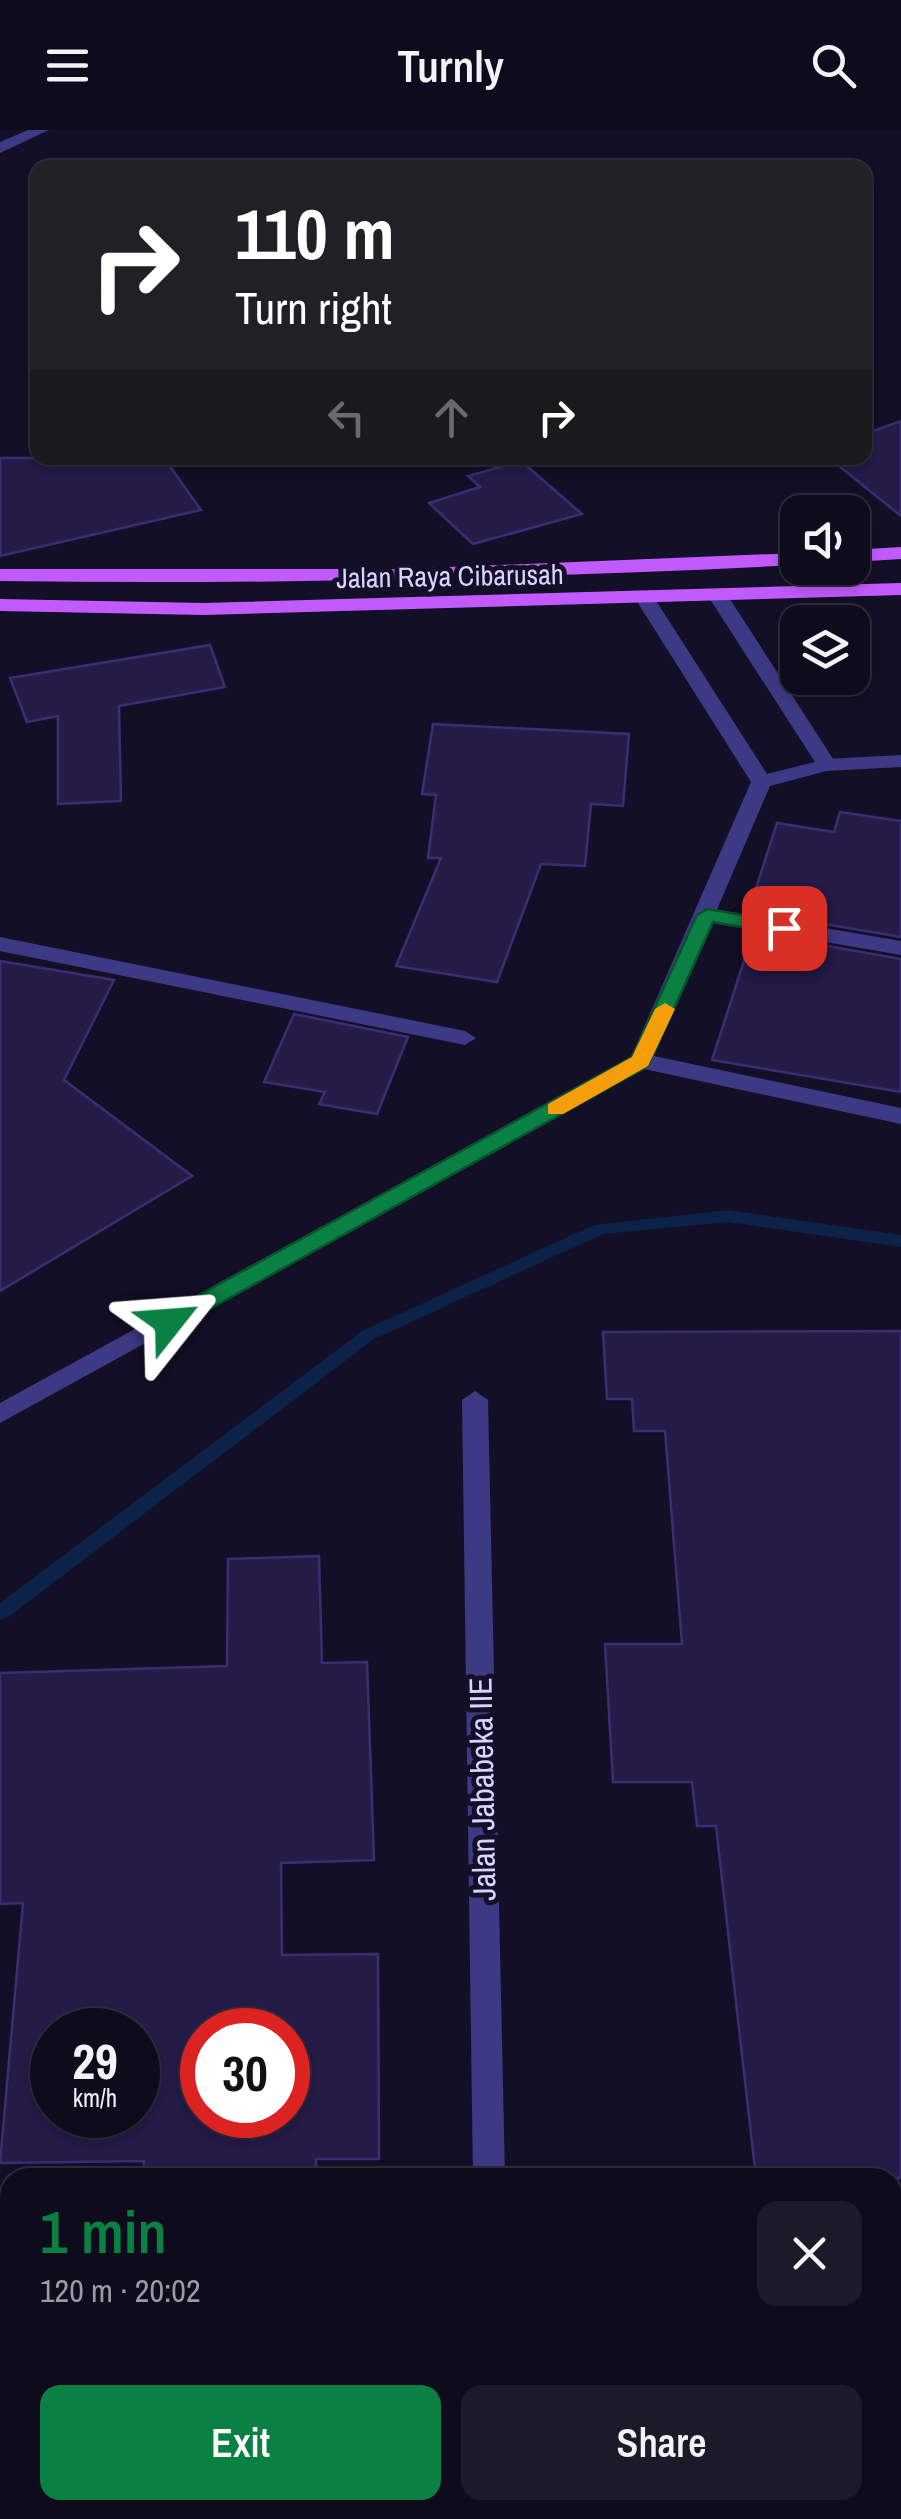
<!DOCTYPE html>
<html lang="en">
<head>
<meta charset="utf-8">
<style>
  :root { --surface:#0e0b1c; --page:#1c1929; --text:#f1f3f6; --muted:#9b9ba3; --line:#2e2b3b; --accent:#0b8043 }
  body { margin:0; font-family:"Archivo Narrow",sans-serif; background:var(--page); color:var(--text); height:100vh; display:flex; flex-direction:column; font-size:38px; white-space:nowrap }
  * { box-sizing:border-box; margin:0 }
  p { font-size:32px; color:var(--muted) }
  .icon { flex:none; width:55px; height:55px; fill:none; stroke:currentColor; stroke-width:2; stroke-linecap:round; stroke-linejoin:round }
  .map { position:relative; flex:1; overflow:hidden }
  .drawer { position:absolute; left:0px; top:2038px; width:902px; height:352px; display:flex; flex-direction:column; background:var(--surface); border-radius:30px 30px 0 0; box-shadow:0 5px 15px #0003,0 0 0 2px var(--line) }
  .drawer>* { flex:none }
  .banner { position:absolute; left:30px; top:30px; width:842px; height:305px; border-radius:20px; box-shadow:0 5px 15px #0003,0 0 0 2px var(--line); background:#202124; color:#fff; overflow:hidden }
  .tools { position:absolute; left:780px; top:365px; display:grid; gap:20px }
  .tools a { display:grid; place-items:center; width:90px; height:90px; border-radius:20px; background:var(--surface); box-shadow:0 5px 15px #0003,0 0 0 2px var(--line); font-size:50px }
  .speed { position:absolute; left:30px; top:1878px; display:flex; gap:20px; font-size:50px; font-weight:700; text-align:center }
  .speed>* { display:grid; place-content:center; width:130px; height:130px; border-radius:50%; background:var(--surface); box-shadow:0 5px 15px #0003,0 0 0 2px var(--line); line-height:1 }
  .speed small { font-size:25px; font-weight:400 }
  .speed .limit { border:15px solid #d22; background:#fff; color:#111 }
  .pin { position:absolute; display:grid; place-items:center; width:85px; height:85px; color:#fff; margin:-42px; border-radius:20px; box-shadow:0 5px 15px #0006 }
  .me { position:absolute; width:110px; margin:-55px; rotate:62deg; stroke-linejoin:round; filter:drop-shadow(0 0 8px #0008) }
  .turn { display:flex; align-items:center; gap:35px; height:210px; padding:0 40px; font-size:45px }
  .turn .icon { width:130px; height:130px; stroke-width:2.5 }
  .turn b { display:block; font-size:70px; line-height:85px }
  .lanes { display:flex; align-items:center; height:95px; padding:0 40px; background:#0003; justify-content:center; gap:50px; direction:ltr }
  .lanes .off { opacity:.35 }
  .round { display:grid; place-items:center; flex:none; width:105px; height:105px; border-radius:20px; background:var(--page) }
  .head { display:flex; align-items:center; justify-content:space-between; height:170px; padding:0 40px }
  h1 { font-size:60px; font-weight:600; line-height:75px; color:var(--accent) }
  .action { display:flex; gap:20px; margin-top:auto; padding:20px 40px }
  .action a { flex:1; height:115px; border-radius:20px; background:var(--accent); color:#fff; font-size:40px; font-weight:600; line-height:115px; text-align:center }
  .action a+a { background:var(--page); color:var(--text) }
  header { display:flex; justify-content:space-between; align-items:center; height:130px; padding:0 40px; background:var(--surface); font-size:45px; font-weight:600 }
  .map>svg:first-child { display:block }
</style>
</head>
<body>
<header><svg class="icon" aria-label="menu" viewBox="0 0 24 24"><path d="M4 6h16M4 12h16M4 18h16"/></svg>Turnly<svg class="icon" aria-label="search" viewBox="0 0 24 24"><circle cx="10" cy="10" r="6"/><path d="M15 15l6 6"/></svg></header>
<div class="map">
<svg width="901" height="2389" viewBox="0 0 901 2389">
  <rect width="100%" height="100%" fill="#130f26"/>
  <g fill="none" stroke-linecap="round" stroke-linejoin="round">
    <!-- stream -->
    <path fill="#0c2248" fill-rule="evenodd" d="M 728,1080 L 901,1105 L 901,1117 L 728,1092 L 603,1104 L 374,1209 L 7,1488 L 0,1490 L 0,1473 L 362,1201 L 594,1095 Z"/>
  </g>
  <!-- building -->
  <g fill="#241b47" stroke="#3b2d73" stroke-width="2.5" fill-rule="evenodd">
    <path d="M 901,291 L 901,386 L 829,328 L 865,328 L 865,304 Z"/>
    <path d="M 0,328 L 164,328 L 201,380 L 0,426 Z"/>
    <path d="M 521,331 L 582,384 L 473,414 L 429,373 L 480,357 L 468,346 Z"/>
    <path d="M 210,515 L 225,557 L 119,576 L 121,671 L 58,674 L 58,586 L 27,592 L 10,548 Z"/>
    <path d="M 433,594 L 629,604 L 623,676 L 591,674 L 585,736 L 541,734 L 497,852 L 396,836 L 441,728 L 428,728 L 436,665 L 422,664 Z"/>
    <path d="M 840,682 L 901,691 L 901,807 L 759,783 L 760,779 L 750,777 L 777,693 L 834,702 Z"/>
    <path d="M 753,803 L 901,829 L 901,962 L 712,930 Z"/>
    <path d="M 0,831 L 114,850 L 64,950 L 192,1046 L 0,1161 Z"/>
    <path d="M 294,884 L 408,907 L 377,984 L 319,974 L 325,962 L 264,952 Z"/>
    <path d="M 901,1201 L 901,2048 L 756,2048 L 716,1696 L 697,1696 L 692,1652 L 613,1652 L 605,1514 L 682,1514 L 665,1301 L 634,1301 L 632,1269 L 607,1269 L 603,1202 Z"/>
    <path d="M 319,1426 L 322,1533 L 367,1532 L 374,1730 L 281,1733 L 282,1825 L 378,1824 L 379,2029 L 316,2029 L 316,2048 L 143,2048 L 144,2031 L 0,2033 L 23,1773 L 0,1774 L 0,1543 L 227,1536 L 228,1429 ZM 52,1900 L 138,1900 L 138,1985 L 52,1985 ZM 202,1900 L 288,1900 L 288,1985 L 202,1985 Z"/>
  </g>
  <g fill="none" stroke-linecap="round" stroke-linejoin="round">
    <!-- service -->
    <g fill="#3d3a85" fill-rule="evenodd">
      <path d="M 901,625 L 901,637 L 827,641 L 817,635 L 827,629 Z"/>
      <path d="M 707,778 L 901,811 L 901,825 L 699,790 L 696,785 Z"/>
    </g>
    <!-- minor -->
    <g fill="#3d3a85" fill-rule="evenodd">
      <path d="M 28,0 L 49,0 L 0,23 L 0,12 Z"/>
      <path d="M 718,460 L 728,466 L 837,635 L 834,639 L 770,656 L 654,926 L 901,978 L 901,994 L 644,939 L 0,1293 L 0,1273 L 631,927 L 751,652 L 636,470 L 639,466 L 653,466 L 767,644 L 815,632 L 708,466 Z"/>
      <path d="M 0,807 L 465,901 L 476,908 L 465,915 L 0,821 Z"/>
      <path d="M 475,1261 L 488,1270 L 505,2048 L 473,2048 L 462,1270 Z"/>
      <path d="M 10,2194 L 10,2224 L 0,2225 L 0,2195 Z"/>
      <path d="M 488,2380 L 522,2380 L 523,2389 L 489,2389 Z"/>
    </g>
    <!-- primary -->
    <g fill="#c25bff" fill-rule="evenodd">
      <path d="M 901,417 L 901,429 L 852,432 L 852,420 Z"/>
      <path d="M 798,423 L 798,435 C 532,448 266,455 0,451 L 0,439 L 399,439 Z"/>
      <path d="M 901,453 L 901,465 L 204,485 L 0,481 L 0,469 L 204,473 Z"/>
    </g>
  </g>
  <!-- route -->
  <path fill="#0b8043" stroke="#07532c" stroke-width="2.5" d="M 707,779 L 784,792 L 795,798 L 784,805 L 713,792 L 648,936 L 177,1197 L 161,1197 L 161,1186 L 632,927 L 697,785 Z"/>
  <!-- slow -->
  <path fill="#f59e0b" d="M 665,873 L 675,879 L 648,936 L 563,984 L 548,984 L 548,974 L 632,927 L 655,879 Z"/>
  <g text-anchor="middle" dominant-baseline="central" stroke-width="10" stroke-linejoin="round" paint-order="stroke">
    <!-- far-street labels -->
    <g font-size="28" fill="#d9d4ff" stroke="#130f26">
      <text transform="translate(450 446) rotate(-1)">Jalan Raya Cibarusah</text>
    </g>
    <!-- street labels -->
    <g font-size="32" fill="#d9d4ff" stroke="#130f26">
      <text transform="translate(482 1659) rotate(-91)">Jalan Jababeka IIE</text>
    </g>
  </g>
</svg>
<div class="tools">
<a><svg class="icon" aria-label="sound" viewBox="0 0 24 24"><path d="M4 9h4l5-4v14l-5-4H4zM17 9q2 3 0 6"/></svg></a>
<a><svg class="icon" aria-label="layers" viewBox="0 0 24 24"><path d="M12 4l9 5-9 5-9-5zM3 14l9 5 9-5"/></svg></a>
</div>
<div class="speed"><div>29<small>km/h</small></div><div class="limit">30</div></div>
<div class="pin" style="left:784px;top:798px;background:#d93025"><svg class="icon" aria-label="arrive" viewBox="0 0 24 24"><path d="M6 21V4h12l-3 4 3 4H6"/></svg></div>
<svg class="me" style="left:169px;top:1192px" viewBox="-20 -20 40 40"><path d="M0-17L14 15 0 8-14 15z" fill="#0b8043" stroke="#fff" stroke-width="4"/></svg>
<div class="banner">
<div class="turn"><svg class="icon" aria-label="right" viewBox="0 0 24 24"><path d="M7 20v-9h11M14 6l5 5-5 5"/></svg><div><b>110 m</b>Turn right</div></div>
<div class="lanes"><svg class="icon off" aria-label="left" viewBox="0 0 24 24"><path d="M17 20v-9H6M10 6l-5 5 5 5"/></svg><svg class="icon off" aria-label="ahead" viewBox="0 0 24 24"><path d="M12 20V5M6 11l6-6 6 6"/></svg><svg class="icon" aria-label="right" viewBox="0 0 24 24"><path d="M7 20v-9h11M14 6l5 5-5 5"/></svg></div>
</div>
<section class="drawer">
<div class="head"><div><h1>1 min</h1><p>120 m · 20:02</p></div><a class="round"><svg class="icon" aria-label="close" viewBox="0 0 24 24"><path d="M6 6l12 12M18 6L6 18"/></svg></a></div>
<div class="action"><a>Exit</a><a>Share</a></div>
</section>
</div>
</body>
</html>
